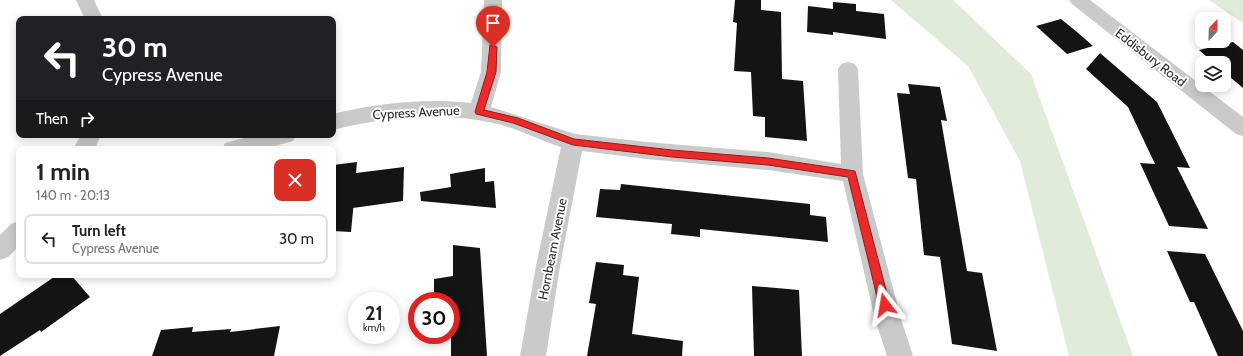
<!DOCTYPE html>
<html lang="en">
<head>
<meta charset="utf-8">
<style>
  :root { --surface:#fff; --page:#f6f6f6; --text:#222; --muted:#767676; --line:#e0e0e0 }
  body { margin:0; font-family:Cabin,sans-serif; background:var(--page); color:var(--text); height:100vh; display:flex; flex-direction:column; font-size:15px; white-space:nowrap }
  * { box-sizing:border-box; margin:0 }
  p { font-size:13px; color:var(--muted) }
  .icon { flex:none; width:22px; height:22px; fill:none; stroke:currentColor; stroke-width:2; stroke-linecap:round; stroke-linejoin:round }
  .map { position:relative; flex:1; overflow:hidden }
  .drawer { position:absolute; left:16px; top:146px; width:320px; height:132px; display:flex; flex-direction:column; background:var(--surface); border-radius:8px; box-shadow:0 2px 10px #0003 }
  .drawer>* { flex:none }
  .hud { position:absolute; left:16px; top:16px; width:320px; height:122px; border-radius:8px; box-shadow:0 2px 10px #0003; background:#202124; color:#fff; overflow:hidden }
  .needle { width:26px; rotate:22deg }
  .controls { position:absolute; left:1195px; top:12px; display:grid; gap:8px }
  .controls a { display:grid; place-items:center; width:36px; height:36px; border-radius:8px; background:var(--surface); box-shadow:0 2px 10px #0003; font-size:20px }
  .speed { position:absolute; left:348px; top:292px; display:flex; gap:8px; font-size:20px; font-weight:700; text-align:center }
  .speed>* { display:grid; place-content:center; width:52px; height:52px; border-radius:50%; background:var(--surface); box-shadow:0 2px 10px #0003; line-height:1 }
  .speed small { font-size:10px; font-weight:400 }
  .speed .limit { border:6px solid #d22; background:#fff; color:#111 }
  .pin { position:absolute; display:grid; place-items:center; width:34px; height:34px; color:#fff; margin:-41px -17px; border-radius:50% 50% 50% 0; rotate:-45deg; box-shadow:0 0 4px #0007 }
  .pin .icon { rotate:45deg }
  .me { position:absolute; width:44px; margin:-22px; rotate:346deg; stroke-linejoin:round; filter:drop-shadow(0 0 3px #0008) }
  .turn { display:flex; align-items:center; gap:14px; height:84px; padding:0 20px; font-size:18px }
  .turn .icon { width:52px; height:52px; stroke-width:2.5 }
  .turn b { display:block; font-size:28px; line-height:34px }
  .then { display:flex; align-items:center; height:38px; padding:0 20px; background:#0003; gap:8px; font-size:15px }
  .round { display:grid; place-items:center; flex:none; width:42px; height:42px; border-radius:8px; background:var(--page) }
  .headline { display:flex; align-items:center; justify-content:space-between; height:68px; padding:0 20px }
  h1 { font-size:24px; font-weight:800; line-height:30px }
  ul { padding:0; list-style:none }
  li { display:flex; align-items:center; gap:12px; height:50px; margin:0 8px 6px; padding:0 12px; border:2px solid var(--line); border-radius:8px }
  li div { flex:1 }
  li b { display:block; font-size:15px }
  li em { font-style:normal }
  .map>svg:first-child { display:block }
</style>
</head>
<body>
<div class="map">
<svg width="1243" height="356" viewBox="0 0 1243 356">
  <rect width="100%" height="100%" fill="#fff"/>
  <!-- green -->
  <g fill="#e1ebd9">
    <path d="M 891,0 L 953,0 L 1031,74 L 1133,356 L 1069,356 L 1020,161 L 968,66 Z"/>
    <path d="M 1209,0 L 1243,0 L 1243,23 Z"/>
  </g>
  <!-- building -->
  <g fill="#141414">
    <path d="M 735,0 L 761,0 L 761,10 L 781,12 L 782,79 L 803,81 L 807,141 L 765,137 L 765,117 L 753,116 L 751,72 L 734,71 L 737,23 L 733,22 Z"/>
    <path d="M 833,2 L 856,4 L 856,11 L 884,14 L 886,39 L 833,32 L 833,35 L 807,32 L 808,6 L 833,9 Z"/>
    <path d="M 1061,19 L 1077,32 L 1093,46 L 1067,54 L 1036,26 Z"/>
    <path d="M 1233,42 L 1243,50 L 1243,88 L 1224,72 L 1224,63 L 1214,63 L 1199,50 Z"/>
    <path d="M 1100,53 L 1157,102 L 1190,168 L 1177,167 L 1208,229 L 1169,226 L 1140,163 L 1155,164 L 1128,107 L 1086,69 Z"/>
    <path d="M 908,84 L 940,87 L 947,121 L 941,120 L 967,271 L 982,273 L 997,351 L 952,344 L 940,257 L 924,255 L 916,179 L 908,178 L 897,93 L 910,94 Z"/>
    <path d="M 357,162 L 356,173 L 404,167 L 403,201 L 353,208 L 354,200 L 351,232 L 333,231 L 333,165 Z"/>
    <path d="M 485,168 L 485,182 L 494,181 L 496,208 L 421,201 L 420,192 L 451,187 L 450,174 Z"/>
    <path d="M 621,184 L 810,204 L 810,215 L 826,217 L 828,242 L 700,229 L 700,237 L 671,234 L 672,224 L 596,217 L 600,189 L 620,190 Z"/>
    <path d="M 453,245 L 480,248 L 487,356 L 451,356 L 451,301 L 434,301 L 434,279 L 453,276 Z"/>
    <path d="M 1167,251 L 1205,254 L 1243,331 L 1243,356 L 1218,356 L 1194,302 L 1190,302 Z"/>
    <path d="M 596,262 L 624,265 L 623,275 L 639,277 L 632,334 L 683,341 L 682,356 L 587,356 L 596,304 L 589,303 Z"/>
    <path d="M 57,275 L 71,275 L 90,297 L 41,332 L 40,330 L 0,356 L 0,314 Z"/>
    <path d="M 752,286 L 799,290 L 802,356 L 754,356 Z"/>
    <path d="M 280,326 L 274,356 L 152,356 L 161,330 L 193,327 L 192,332 L 231,329 L 230,332 Z"/>
  </g>
  <g fill="none" stroke-linecap="round" stroke-linejoin="round">
    <!-- street -->
    <g fill="#cacaca" fill-rule="evenodd">
      <path d="M 76,0 L 94,0 L 103,19 L 85,19 Z"/>
      <path d="M 484,0 L 502,0 L 501,72 L 491,107 L 575,134 L 647,142 L 768,152 L 841,164 L 838,69 L 841,64 L 848,62 L 855,64 L 858,69 L 863,174 L 901,319 L 913,356 L 887,356 L 875,319 L 843,181 L 768,170 L 647,159 L 582,151 L 560,266 L 546,356 L 520,356 L 536,266 L 561,147 C 538,140 517,128 493,123 C 439,111 385,117 333,130 L 333,114 C 379,103 424,98 471,103 L 481,72 Z"/>
      <path d="M 1069,0 L 1090,0 L 1243,117 L 1243,136 L 1236,134 L 1072,4 Z"/>
      <path d="M 81,135 L 101,135 L 95,149 L 73,149 Z"/>
      <path d="M 255,135 L 296,135 L 293,141 L 264,149 L 222,149 L 225,143 Z"/>
      <path d="M 19,221 L 19,246 L 8,257 L 0,260 L 0,235 L 11,224 Z"/>
    </g>
  </g>
  <!-- route -->
  <path fill="#e92a29" stroke="#971b1b" d="M 490,45 L 493,45 L 497,47 L 496,72 L 484,110 L 518,118 L 574,139 L 672,150 L 768,158 L 855,171 L 890,305 L 888,308 L 885,310 L 881,308 L 879,305 L 848,177 L 768,165 L 672,157 L 573,145 L 513,123 L 476,114 L 475,112 L 487,72 Z"/>
  <g text-anchor="middle" dominant-baseline="central" stroke-width="4" stroke-linejoin="round" paint-order="stroke">
    <!-- street labels -->
    <g font-size="13" fill="#2d2d2d" stroke="#fff">
      <text transform="translate(1151 57) rotate(38)">Eddisbury Road</text>
      <text transform="translate(416 112) rotate(-3)">Cypress Avenue</text>
      <text transform="translate(552 249) rotate(-79)">Hornbeam Avenue</text>
    </g>
  </g>
</svg>
<div class="controls">
<a><svg class="needle" viewBox="-14 -14 28 28"><path d="M0-13l5 13h-10z" fill="#e53935"/><path d="M0 13l5-13h-10z" fill="#767676"/></svg></a>
<a><svg class="icon" aria-label="layers" viewBox="0 0 24 24"><path d="M12 4l9 5-9 5-9-5zM3 14l9 5 9-5"/></svg></a>
</div>
<div class="speed"><div>21<small>km/h</small></div><div class="limit">30</div></div>
<div class="pin" style="left:493px;top:47px;background:#d93025"><svg class="icon" aria-label="arrive" viewBox="0 0 24 24"><path d="M6 21V4h12l-3 4 3 4H6"/></svg></div>
<svg class="me" style="left:885px;top:305px" viewBox="-20 -20 40 40"><path d="M0-17L14 15 0 8-14 15z" fill="#e92a29" stroke="#fff" stroke-width="4"/></svg>
<div class="hud">
<div class="turn"><svg class="icon" aria-label="left" viewBox="0 0 24 24"><path d="M17 20v-9H6M10 6l-5 5 5 5"/></svg><div><b>30 m</b>Cypress Avenue</div></div>
<div class="then">Then<svg class="icon" aria-label="right" viewBox="0 0 24 24"><path d="M7 20v-9h11M14 6l5 5-5 5"/></svg></div>
</div>
<section class="drawer">
<div class="headline"><div><h1>1 min</h1><p>140 m · 20:13</p></div><a class="round" style="background:#d93025;color:#fff"><svg class="icon" aria-label="close" viewBox="0 0 24 24"><path d="M6 6l12 12M18 6L6 18"/></svg></a></div>
<ul>
<li><svg class="icon" aria-label="left" viewBox="0 0 24 24"><path d="M17 20v-9H6M10 6l-5 5 5 5"/></svg><div><b>Turn left</b><p>Cypress Avenue</p></div><em>30 m</em></li>
</ul>
</section>
</div>
</body>
</html>
